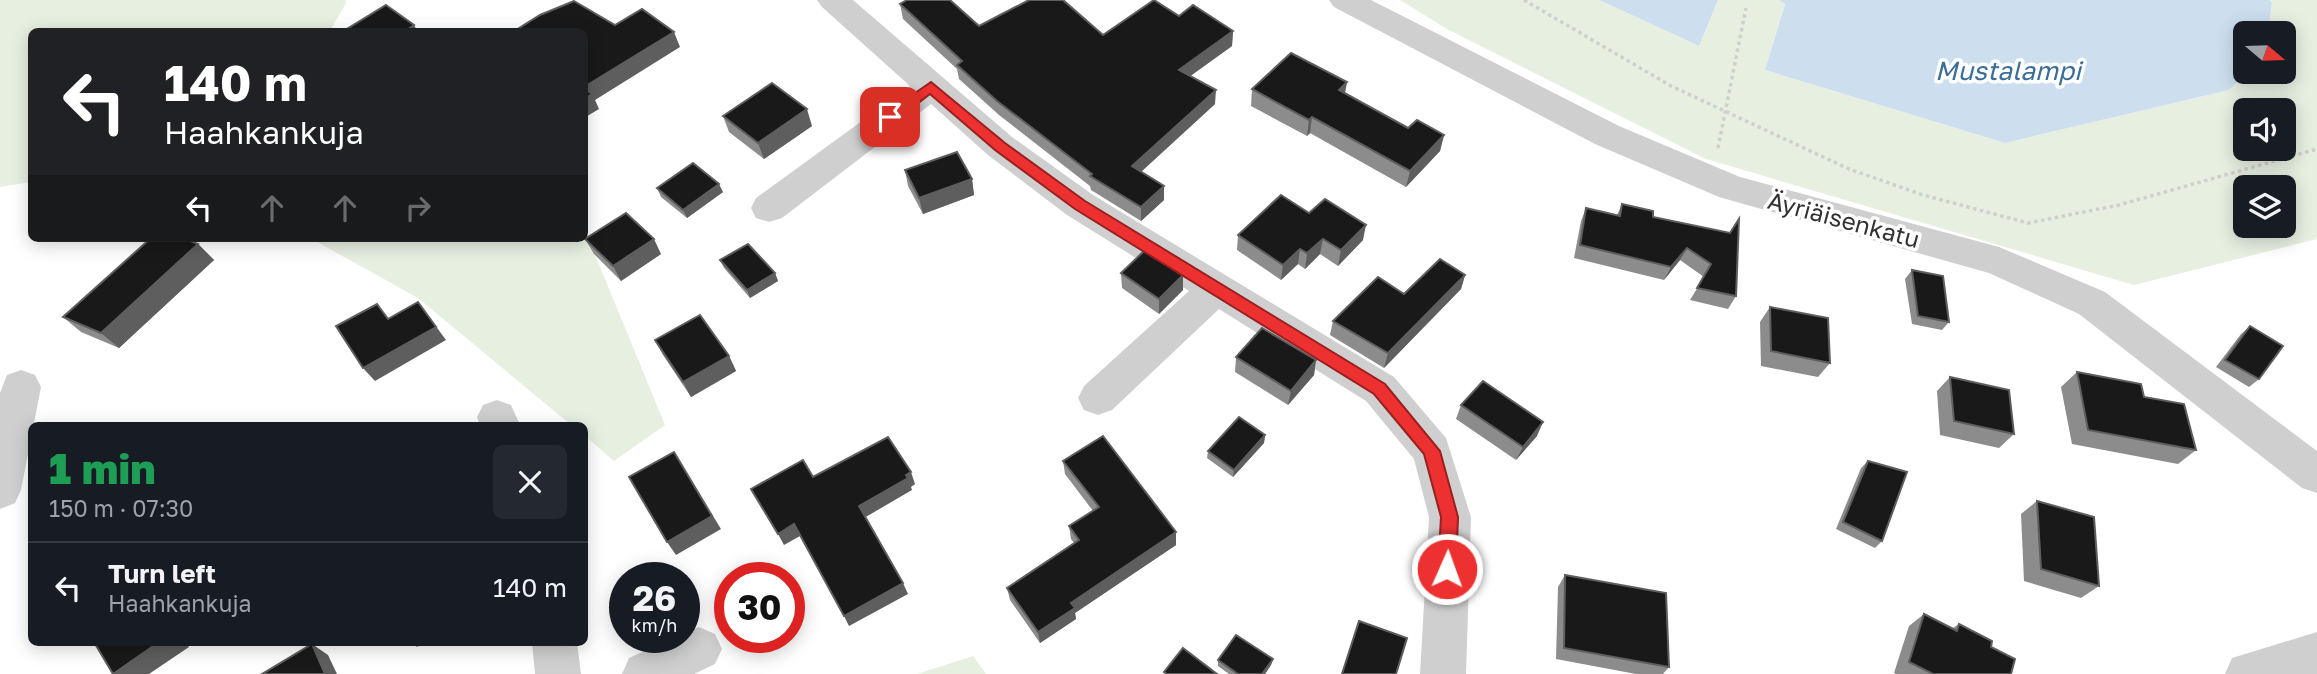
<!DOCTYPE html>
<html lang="en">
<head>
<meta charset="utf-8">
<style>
  :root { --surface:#171b24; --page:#242831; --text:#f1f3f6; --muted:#9ea1a6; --line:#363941 }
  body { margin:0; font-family:"Golos Text",sans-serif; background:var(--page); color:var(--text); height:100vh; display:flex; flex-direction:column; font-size:26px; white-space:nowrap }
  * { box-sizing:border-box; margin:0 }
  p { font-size:23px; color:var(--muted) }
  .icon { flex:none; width:38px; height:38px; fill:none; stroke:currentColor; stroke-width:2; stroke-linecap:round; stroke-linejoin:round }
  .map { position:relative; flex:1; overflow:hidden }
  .sheet { position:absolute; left:28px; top:422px; width:560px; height:224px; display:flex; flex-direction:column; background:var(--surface); border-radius:10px; box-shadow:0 4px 18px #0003 }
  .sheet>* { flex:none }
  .hud { position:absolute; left:28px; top:28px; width:560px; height:214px; border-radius:10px; box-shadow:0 4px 18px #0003; background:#202124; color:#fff; overflow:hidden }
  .needle { width:46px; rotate:109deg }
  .tools { position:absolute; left:2233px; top:21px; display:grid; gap:14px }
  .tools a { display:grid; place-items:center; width:63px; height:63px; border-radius:10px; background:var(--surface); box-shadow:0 4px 18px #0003; font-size:35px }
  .speed { position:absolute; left:609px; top:562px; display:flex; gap:14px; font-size:35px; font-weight:700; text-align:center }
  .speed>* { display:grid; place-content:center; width:91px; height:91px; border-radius:50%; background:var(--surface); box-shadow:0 4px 18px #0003; line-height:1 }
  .speed small { font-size:18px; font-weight:400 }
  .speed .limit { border:10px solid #d22; background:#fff; color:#111 }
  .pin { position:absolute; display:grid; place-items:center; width:60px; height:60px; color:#fff; margin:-30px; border-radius:14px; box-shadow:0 4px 10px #0006 }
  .me { position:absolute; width:77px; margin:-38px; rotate:2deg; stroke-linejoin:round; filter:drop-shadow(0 0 5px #0008) }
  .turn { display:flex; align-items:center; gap:24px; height:147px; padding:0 21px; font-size:32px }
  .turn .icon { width:91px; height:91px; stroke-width:2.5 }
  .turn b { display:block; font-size:49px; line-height:60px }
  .lanes { display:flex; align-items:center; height:66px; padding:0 21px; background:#0003; justify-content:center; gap:35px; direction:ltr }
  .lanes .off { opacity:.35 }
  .round { display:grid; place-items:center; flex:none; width:74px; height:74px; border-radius:10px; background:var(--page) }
  .head { display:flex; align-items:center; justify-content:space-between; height:119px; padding:0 21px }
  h1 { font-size:42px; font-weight:800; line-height:52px; color:#1e9e55 }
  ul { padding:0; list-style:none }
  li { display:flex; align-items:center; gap:21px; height:91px; padding:0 21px; border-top:2px solid var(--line) }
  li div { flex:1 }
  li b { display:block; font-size:26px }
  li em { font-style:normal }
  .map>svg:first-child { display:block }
</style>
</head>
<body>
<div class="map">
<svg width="2317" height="674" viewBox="0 0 2317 674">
  <rect width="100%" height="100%" fill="#fff"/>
  <!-- green -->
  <g fill="#e7efe1" fill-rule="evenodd">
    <path d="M 0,0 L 346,0 L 346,3 L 330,31 L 32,32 L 31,182 L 0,187 Z"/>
    <path d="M 1400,0 L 1599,0 L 1699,46 L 1718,0 L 1779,0 L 1785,3 L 1765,70 L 2005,143 L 2229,90 L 2248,72 L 2284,72 L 2284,33 L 2268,33 L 2272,4 L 2270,0 L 2317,0 L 2317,239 L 2134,285 L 1706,159 L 1447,29 ZM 2245,110 L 2284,110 L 2284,149 L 2245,149 ZM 2245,187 L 2284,187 L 2284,226 L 2245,226 Z"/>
    <path d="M 310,238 L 580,238 L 591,245 L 665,425 L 614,461 L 585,436 L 584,425 L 571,425 L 418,298 Z"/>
    <path d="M 973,656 L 986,674 L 917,674 Z"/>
  </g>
  <!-- water -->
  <g fill="#cddfef">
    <path d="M 1599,0 L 1718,0 L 1699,46 Z"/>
    <path d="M 1779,0 L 2270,0 L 2272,3 L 2268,33 L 2245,33 L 2245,72 L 2248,72 L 2229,90 L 2005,143 L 1765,70 L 1785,4 Z"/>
  </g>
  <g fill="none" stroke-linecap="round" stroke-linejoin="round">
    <!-- path -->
    <g stroke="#cfcfcf" stroke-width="3.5" stroke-dasharray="3.5 3.5" stroke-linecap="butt">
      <path d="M 1524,0 L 1671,86 L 1849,169 L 1923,195 L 2028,223 L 2119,205 L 2317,149"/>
      <path d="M 1718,148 L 1746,8"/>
    </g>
    <!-- street -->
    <g fill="#cfcfcf" fill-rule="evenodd">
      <path d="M 817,0 L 853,0 L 1012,137 L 1093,195 L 1394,377 L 1446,438 L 1471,517 L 1466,674 L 1420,674 L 1429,517 L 1414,459 L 1366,401 L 1219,309 L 1112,410 L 1098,415 L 1084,410 L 1078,398 L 1084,386 L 1189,291 L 1067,215 L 988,155 L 931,104 L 782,218 L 769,222 L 756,218 L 751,208 L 756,198 L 910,86 L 822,7 Z"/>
      <path d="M 1329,0 L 1371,0 L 1619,126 L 1740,177 L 1999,247 L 2105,292 L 2317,451 L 2317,493 L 2302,488 L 2079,314 L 1989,273 L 1719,197 L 1595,144 L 1334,7 Z"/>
      <path d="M 21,370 L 35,375 L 41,387 L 21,490 L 15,503 L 0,509 L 0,393 L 7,375 Z"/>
      <path d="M 497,400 L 511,405 L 520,425 L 480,425 L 477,417 L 483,405 Z"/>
      <path d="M 699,627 L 715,634 L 722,649 L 715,664 L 694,674 L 622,674 L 629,658 L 676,637 L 684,637 L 684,633 Z"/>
      <path d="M 2317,632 L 2317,674 L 2225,674 L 2232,658 Z"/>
      <path d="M 532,642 L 577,642 L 581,674 L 535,674 Z"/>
    </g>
  </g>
  <!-- wall -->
  <g fill="#8c8c8c">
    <path d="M 900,4 L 979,26 L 1103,35 L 1179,16 L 1233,31 L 1232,46 L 1190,76 L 1215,104 L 1141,172 L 1164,186 L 1164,200 L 1141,221 L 1091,190 L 1090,186 L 999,115 L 959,79 L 957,69 L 903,19 Z"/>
    <path d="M 1252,89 L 1345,94 L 1408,128 L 1444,135 L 1440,151 L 1406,187 L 1310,133 L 1307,136 L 1251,106 Z"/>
    <path d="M 723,116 L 812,126 L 764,159 L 729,132 Z"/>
    <path d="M 905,170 L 972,179 L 974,195 L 923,214 L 908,186 Z"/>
    <path d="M 657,188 L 723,192 L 687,218 L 661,197 Z"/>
    <path d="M 1622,204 L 1653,217 L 1730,233 L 1736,296 L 1728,309 L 1690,300 L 1704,277 L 1680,260 L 1664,280 L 1574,258 L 1581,221 L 1586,208 L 1617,215 Z"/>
    <path d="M 1309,213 L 1363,240 L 1338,266 L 1320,254 L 1305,269 L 1298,264 L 1281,280 L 1237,250 L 1238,235 Z"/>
    <path d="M 585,239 L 661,254 L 621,281 L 594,254 Z"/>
    <path d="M 198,244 L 214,260 L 119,348 L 81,332 L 63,317 Z"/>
    <path d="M 720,260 L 775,273 L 778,281 L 750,298 L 724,268 Z"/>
    <path d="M 1912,270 L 1949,322 L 1942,330 L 1912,324 L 1905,279 Z"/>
    <path d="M 1121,273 L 1183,290 L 1159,314 L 1122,288 Z"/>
    <path d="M 1465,275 L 1461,289 L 1384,368 L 1330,335 L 1333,321 L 1404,294 Z"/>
    <path d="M 1770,307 L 1830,363 L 1818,377 L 1761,366 L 1760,322 Z"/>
    <path d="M 2250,326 L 2259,379 L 2249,387 L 2216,367 L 2241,334 Z"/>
    <path d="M 655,340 L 729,356 L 736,371 L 691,397 L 663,355 Z"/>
    <path d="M 1236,357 L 1316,360 L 1314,375 L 1288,405 L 1235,372 Z"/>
    <path d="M 2077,372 L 2144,397 L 2196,450 L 2178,464 L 2072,444 L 2061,387 Z"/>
    <path d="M 1950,377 L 2014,434 L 1999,448 L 1940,435 L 1937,391 Z"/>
    <path d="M 1461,405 L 1537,436 L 1516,460 L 1456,419 Z"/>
    <path d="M 1265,435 L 1264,443 L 1233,477 L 1207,458 L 1208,451 Z"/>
    <path d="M 1063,461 L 1176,532 L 1176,545 L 1075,613 L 1076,619 L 1040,643 L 1010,600 L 1007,588 L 1074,543 L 1071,539 L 1069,526 L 1093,511 L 1065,474 Z"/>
    <path d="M 1868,461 L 1882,541 L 1875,548 L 1836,529 L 1861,468 Z"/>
    <path d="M 2037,501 L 2099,586 L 2081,598 L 2024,581 L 2021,514 Z"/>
    <path d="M 1565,575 L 1669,667 L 1663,674 L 1636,674 L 1556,659 L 1558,587 Z"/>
    <path d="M 1924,614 L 1953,628 L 1959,624 L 1991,647 L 2011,674 L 1896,674 L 1894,673 L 1909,626 Z"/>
    <path d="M 1273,659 L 1271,665 L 1265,674 L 1229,674 L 1218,666 L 1218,660 Z"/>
  </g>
  <!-- shaded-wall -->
  <g fill="#5e5e5e">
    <path d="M 414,25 L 418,32 L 404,32 Z"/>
    <path d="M 1233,31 L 1232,46 L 1178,85 L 1179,70 Z"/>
    <path d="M 674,32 L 680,47 L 595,100 L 599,109 L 584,118 L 584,87 Z"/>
    <path d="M 1347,82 L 1344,99 L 1339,90 Z"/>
    <path d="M 1216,90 L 1215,104 L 1132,180 L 1132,166 Z"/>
    <path d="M 807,109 L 812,126 L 764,159 L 758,143 Z"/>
    <path d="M 1312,117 L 1310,133 L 1307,136 L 1309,120 Z"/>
    <path d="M 1444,135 L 1440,151 L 1406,187 L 1410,171 Z"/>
    <path d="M 972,179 L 974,195 L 923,214 L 919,198 Z"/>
    <path d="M 719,184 L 723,192 L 687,218 L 683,210 Z"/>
    <path d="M 1164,186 L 1164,200 L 1141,221 L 1141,207 Z"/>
    <path d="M 1366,225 L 1363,240 L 1338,266 L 1341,250 Z"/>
    <path d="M 654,239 L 661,254 L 621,281 L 613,266 Z"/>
    <path d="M 1323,239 L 1320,254 L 1305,269 L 1307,253 Z"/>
    <path d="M 198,244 L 214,260 L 119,348 L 101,333 Z"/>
    <path d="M 1687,248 L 1680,260 L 1664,280 L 1671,267 Z"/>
    <path d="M 1300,249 L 1298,264 L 1281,280 L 1283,265 Z"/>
    <path d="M 775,273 L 778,281 L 750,298 L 747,290 Z"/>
    <path d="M 1183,275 L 1183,290 L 1159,314 L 1159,299 Z"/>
    <path d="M 1465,275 L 1461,289 L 1384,368 L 1388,353 Z"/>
    <path d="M 418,302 L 446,340 L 375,381 L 363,368 Z"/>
    <path d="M 729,356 L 736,371 L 691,397 L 683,382 Z"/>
    <path d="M 1316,360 L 1314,375 L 1288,405 L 1291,391 Z"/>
    <path d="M 1543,422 L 1537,436 L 1516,460 L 1523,447 Z"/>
    <path d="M 1265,435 L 1264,443 L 1233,477 L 1234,470 Z"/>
    <path d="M 674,452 L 721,529 L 676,555 L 667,542 Z"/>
    <path d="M 911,472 L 915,484 L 911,487 L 912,490 L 864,518 L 859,506 Z"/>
    <path d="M 794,524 L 800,536 L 784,545 L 778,534 Z"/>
    <path d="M 1176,532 L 1176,545 L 1075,613 L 1076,619 L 1040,643 L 1038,632 L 1071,603 Z"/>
    <path d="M 903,583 L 908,594 L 849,626 L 844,616 Z"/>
    <path d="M 159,642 L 186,642 L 189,647 L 149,674 L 113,674 Z"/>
    <path d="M 412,642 L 424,642 L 417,647 Z"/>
    <path d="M 312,644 L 328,655 L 337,674 L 325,674 Z"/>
    <path d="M 1273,659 L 1271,665 L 1265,674 L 1262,674 Z"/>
  </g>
  <!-- building -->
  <g fill="#191919" stroke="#5e5e5e" stroke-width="2">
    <path d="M 907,0 L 950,0 L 979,26 L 1029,0 L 1063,0 L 1103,35 L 1154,0 L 1179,16 L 1193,5 L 1233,31 L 1179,70 L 1216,90 L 1132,166 L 1164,186 L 1141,207 L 1090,176 L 1092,174 L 997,101 L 957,65 L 962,61 L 900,4 Z"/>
    <path d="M 574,1 L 615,25 L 642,9 L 674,32 L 584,87 L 584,32 L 513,32 L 540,15 Z"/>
    <path d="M 386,5 L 414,25 L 404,32 L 342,32 Z"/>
    <path d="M 1291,53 L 1347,82 L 1339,90 L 1408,128 L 1417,120 L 1444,135 L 1410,171 L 1312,117 L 1309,120 L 1252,89 Z"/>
    <path d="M 772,83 L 807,109 L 758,143 L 723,116 Z"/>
    <path d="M 584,88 L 592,94 L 584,99 Z"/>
    <path d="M 957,152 L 972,179 L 919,198 L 905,170 Z"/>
    <path d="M 693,163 L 719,184 L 683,210 L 657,188 Z"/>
    <path d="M 1281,195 L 1309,213 L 1325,199 L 1366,225 L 1341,250 L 1323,239 L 1307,253 L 1300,249 L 1283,265 L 1238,235 Z"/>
    <path d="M 1622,204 L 1653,211 L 1653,217 L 1730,233 L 1739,219 L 1736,296 L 1697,288 L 1711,264 L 1687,248 L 1671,267 L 1580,245 L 1586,208 L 1620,216 Z"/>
    <path d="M 626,213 L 654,239 L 613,266 L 585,239 Z"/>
    <path d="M 151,238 L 183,238 L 198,244 L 101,333 L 63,317 Z"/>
    <path d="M 748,244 L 775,273 L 747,290 L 720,260 Z"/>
    <path d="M 1144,251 L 1183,275 L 1159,299 L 1121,273 Z"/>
    <path d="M 1440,259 L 1465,275 L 1388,353 L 1333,321 L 1378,277 L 1404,294 Z"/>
    <path d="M 1912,270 L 1943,276 L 1949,322 L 1918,316 Z"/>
    <path d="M 418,302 L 436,327 L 363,368 L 336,326 L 377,304 L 388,319 Z"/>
    <path d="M 1770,307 L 1828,318 L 1830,363 L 1771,351 Z"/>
    <path d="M 700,315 L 729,356 L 683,382 L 655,340 Z"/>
    <path d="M 2250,326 L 2283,346 L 2259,379 L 2225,360 Z"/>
    <path d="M 1262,328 L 1316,360 L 1291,391 L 1236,357 Z"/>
    <path d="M 2077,372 L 2141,384 L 2144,397 L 2184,404 L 2196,450 L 2088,430 Z"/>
    <path d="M 1950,377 L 2009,390 L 2014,434 L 1954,421 Z"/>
    <path d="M 1483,381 L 1543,422 L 1523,447 L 1461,405 Z"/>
    <path d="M 1239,417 L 1265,435 L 1234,470 L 1208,451 Z"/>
    <path d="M 1103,436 L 1176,532 L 1071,603 L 1075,608 L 1038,632 L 1007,588 L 1079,540 L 1069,526 L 1099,507 L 1063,461 Z"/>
    <path d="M 888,437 L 911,472 L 906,475 L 908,478 L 859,506 L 903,583 L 844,616 L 794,524 L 778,534 L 751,489 L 803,460 L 813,477 Z"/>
    <path d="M 674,452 L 712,516 L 667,542 L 629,477 Z"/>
    <path d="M 1868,461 L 1907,472 L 1882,541 L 1843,522 Z"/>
    <path d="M 2037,501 L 2094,517 L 2099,586 L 2041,569 Z"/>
    <path d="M 1565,575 L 1666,593 L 1669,667 L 1564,648 Z"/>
    <path d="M 1924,614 L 1957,631 L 1959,624 L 1992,641 L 1991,647 L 2015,659 L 2011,674 L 1933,674 L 1909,662 Z"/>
    <path d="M 1359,621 L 1407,638 L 1396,674 L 1342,674 Z"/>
    <path d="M 1236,635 L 1273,659 L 1262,674 L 1238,674 L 1218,660 Z"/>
    <path d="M 94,642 L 159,642 L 113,674 Z"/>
    <path d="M 312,644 L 325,674 L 262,674 Z"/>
    <path d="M 1183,648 L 1217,674 L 1167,674 L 1164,672 Z"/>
  </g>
  <!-- route -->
  <path fill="#ed3131" stroke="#9a2020" stroke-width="2" d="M 931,82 L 1005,143 L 1085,201 L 1385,384 L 1440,451 L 1458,517 L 1456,569 L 1454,575 L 1447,577 L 1441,575 L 1438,569 L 1441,517 L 1424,454 L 1374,394 L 1075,209 L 995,150 L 930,94 L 895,121 L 885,121 L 885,114 Z"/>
  <g text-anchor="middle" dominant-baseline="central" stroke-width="7" stroke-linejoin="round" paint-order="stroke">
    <!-- street labels -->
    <g font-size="24" fill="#323232" stroke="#fff">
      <text transform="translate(1844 219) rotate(15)">Äyriäisenkatu</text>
    </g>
    <!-- water labels -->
    <g font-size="26" font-style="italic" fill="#3b6e9a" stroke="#fff">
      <text x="2008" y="70">Mustalampi</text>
    </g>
  </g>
</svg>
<div class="tools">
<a><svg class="needle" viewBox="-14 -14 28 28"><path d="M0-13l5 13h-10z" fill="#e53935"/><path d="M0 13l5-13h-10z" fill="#9ea1a6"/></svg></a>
<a><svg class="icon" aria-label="sound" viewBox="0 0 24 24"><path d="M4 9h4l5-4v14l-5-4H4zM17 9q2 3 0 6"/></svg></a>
<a><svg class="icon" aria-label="layers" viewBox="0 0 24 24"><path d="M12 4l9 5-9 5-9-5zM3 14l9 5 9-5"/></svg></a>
</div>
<div class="speed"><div>26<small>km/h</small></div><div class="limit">30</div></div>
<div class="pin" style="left:890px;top:117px;background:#d93025"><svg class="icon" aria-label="arrive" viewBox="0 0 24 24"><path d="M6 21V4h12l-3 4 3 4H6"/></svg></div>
<svg class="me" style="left:1447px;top:569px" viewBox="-20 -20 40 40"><circle r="17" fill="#ed3131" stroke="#fff" stroke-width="3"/><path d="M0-11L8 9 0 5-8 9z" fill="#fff"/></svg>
<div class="hud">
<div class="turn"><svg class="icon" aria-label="left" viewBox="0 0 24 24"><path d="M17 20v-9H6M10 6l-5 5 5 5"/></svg><div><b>140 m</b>Haahkankuja</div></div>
<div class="lanes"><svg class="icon" aria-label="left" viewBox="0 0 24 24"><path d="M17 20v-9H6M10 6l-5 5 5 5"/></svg><svg class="icon off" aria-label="ahead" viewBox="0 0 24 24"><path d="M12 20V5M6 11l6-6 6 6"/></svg><svg class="icon off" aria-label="ahead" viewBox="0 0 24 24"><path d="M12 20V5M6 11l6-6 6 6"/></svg><svg class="icon off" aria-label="right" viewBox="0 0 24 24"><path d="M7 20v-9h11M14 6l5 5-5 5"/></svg></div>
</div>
<section class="sheet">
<div class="head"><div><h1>1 min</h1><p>150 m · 07:30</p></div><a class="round"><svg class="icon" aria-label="close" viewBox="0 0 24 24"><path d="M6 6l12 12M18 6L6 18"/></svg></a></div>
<ul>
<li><svg class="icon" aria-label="left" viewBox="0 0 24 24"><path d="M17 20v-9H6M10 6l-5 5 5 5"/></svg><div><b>Turn left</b><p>Haahkankuja</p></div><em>140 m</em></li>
</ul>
</section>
</div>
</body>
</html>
